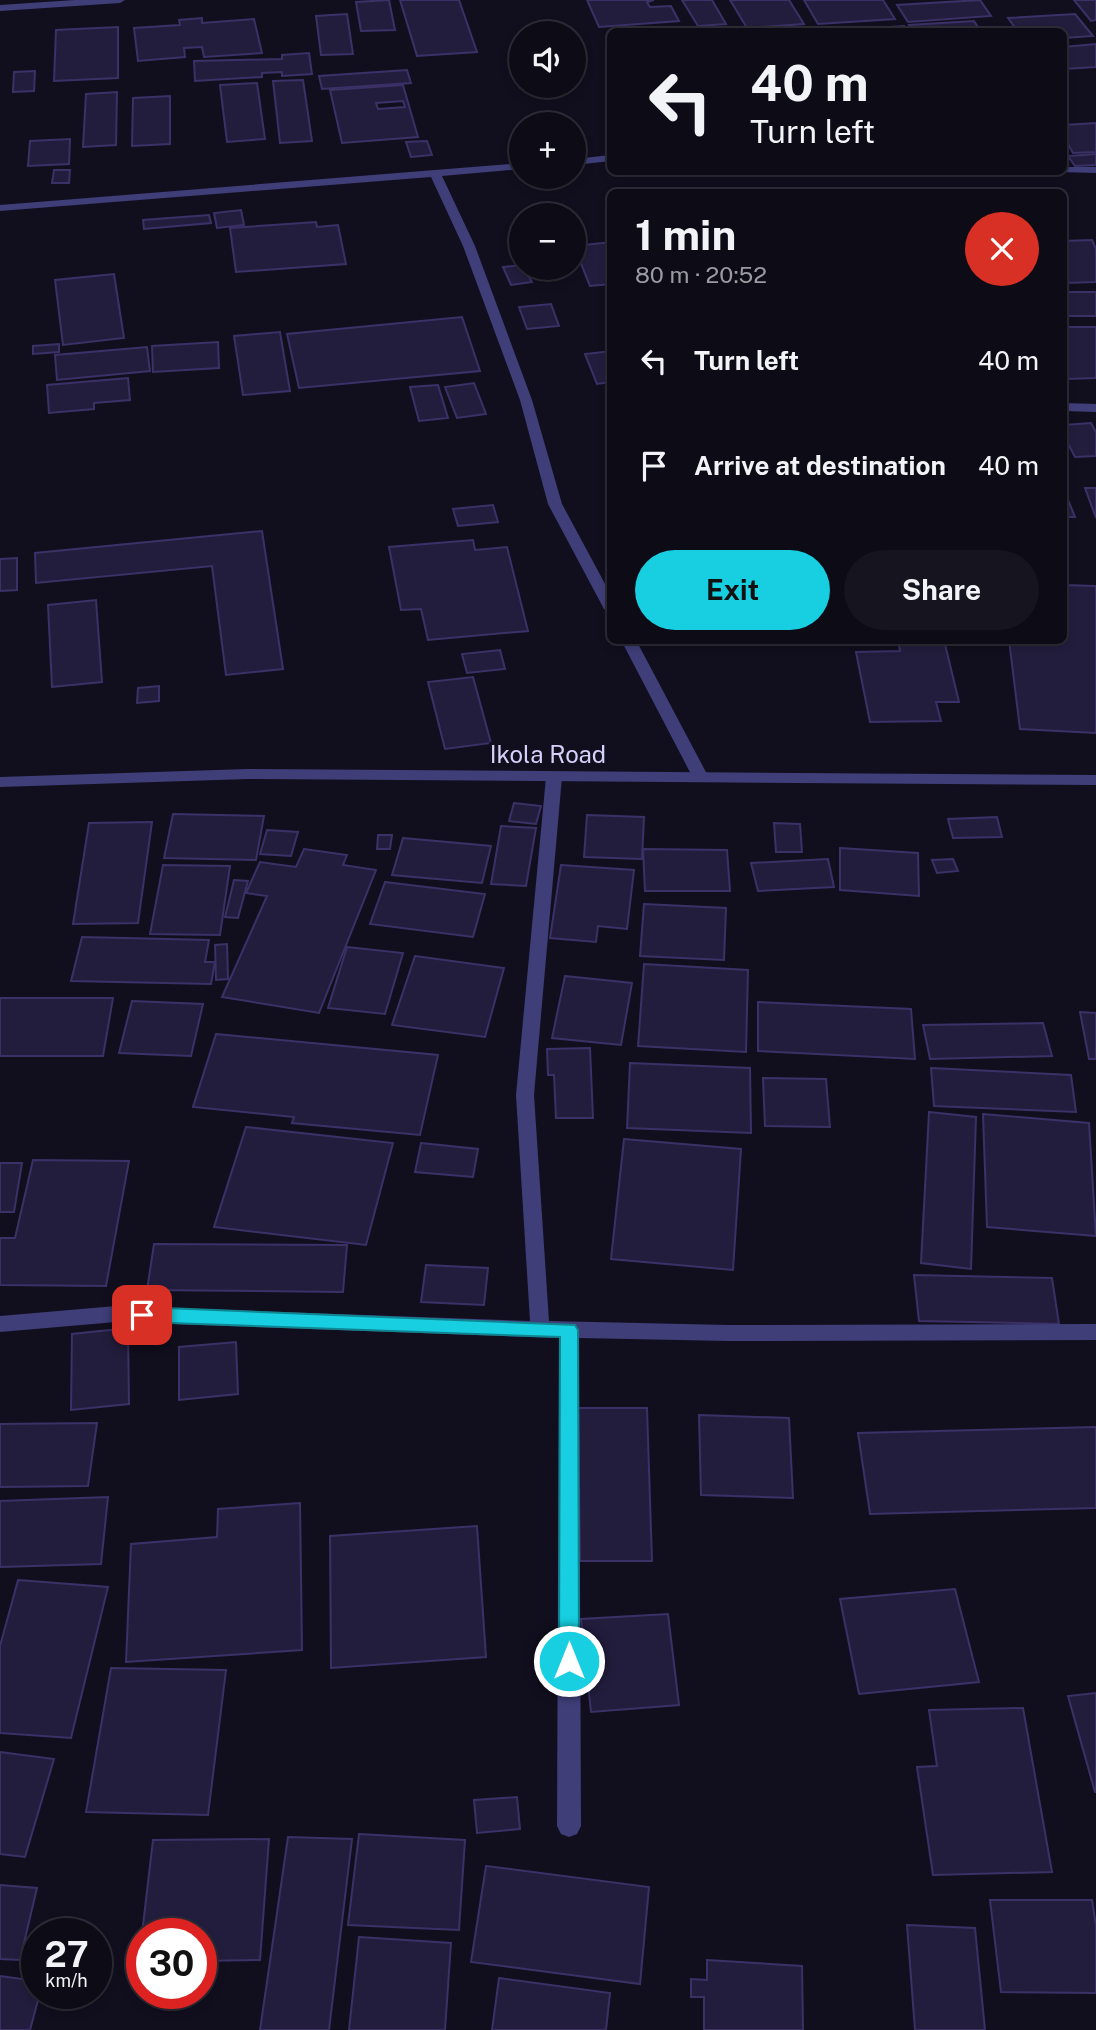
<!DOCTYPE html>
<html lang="en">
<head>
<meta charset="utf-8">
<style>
  :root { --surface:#0d0b16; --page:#16141f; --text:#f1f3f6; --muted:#9a9ba1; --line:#2d2b35; --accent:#17cfe0 }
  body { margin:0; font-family:"Public Sans",sans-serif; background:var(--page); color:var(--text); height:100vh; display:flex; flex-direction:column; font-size:26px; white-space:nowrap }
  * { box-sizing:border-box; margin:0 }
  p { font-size:23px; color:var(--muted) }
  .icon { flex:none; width:38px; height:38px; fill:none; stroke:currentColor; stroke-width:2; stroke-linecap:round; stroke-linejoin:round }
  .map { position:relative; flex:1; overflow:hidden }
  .sheet { position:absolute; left:607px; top:189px; width:460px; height:455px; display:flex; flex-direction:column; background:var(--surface); border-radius:10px; box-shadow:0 4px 10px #0003,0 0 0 2px var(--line) }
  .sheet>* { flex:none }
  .hud { position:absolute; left:607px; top:28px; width:460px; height:147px; border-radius:10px; box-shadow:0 4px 10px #0003,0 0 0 2px var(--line); background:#0d0b16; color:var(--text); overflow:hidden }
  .buttons { position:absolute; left:509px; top:21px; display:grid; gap:14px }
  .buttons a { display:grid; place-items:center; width:77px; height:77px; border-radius:50%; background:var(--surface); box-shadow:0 4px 10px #0003,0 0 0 2px var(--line); font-size:35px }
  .speed { position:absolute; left:21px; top:1918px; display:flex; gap:14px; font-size:35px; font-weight:700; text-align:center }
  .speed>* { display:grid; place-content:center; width:91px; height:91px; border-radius:50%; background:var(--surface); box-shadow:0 4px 10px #0003,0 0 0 2px var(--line); line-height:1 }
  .speed small { font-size:18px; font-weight:400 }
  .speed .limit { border:10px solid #d22; background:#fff; color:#111 }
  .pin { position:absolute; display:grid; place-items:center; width:60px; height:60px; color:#fff; margin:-30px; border-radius:14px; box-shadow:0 4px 10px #0006 }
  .me { position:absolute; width:77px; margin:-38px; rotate:0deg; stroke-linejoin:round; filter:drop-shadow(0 0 5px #0008) }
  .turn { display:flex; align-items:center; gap:24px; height:147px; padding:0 28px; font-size:32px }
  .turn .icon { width:91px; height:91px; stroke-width:2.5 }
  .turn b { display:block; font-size:49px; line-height:60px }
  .round { display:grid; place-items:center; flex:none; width:74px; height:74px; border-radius:37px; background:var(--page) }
  .summary { display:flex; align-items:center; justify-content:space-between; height:119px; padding:0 28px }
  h1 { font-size:42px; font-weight:700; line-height:52px }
  .button { display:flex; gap:14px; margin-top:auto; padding:14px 28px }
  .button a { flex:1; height:80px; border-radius:42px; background:var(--accent); color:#111; font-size:28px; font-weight:700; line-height:80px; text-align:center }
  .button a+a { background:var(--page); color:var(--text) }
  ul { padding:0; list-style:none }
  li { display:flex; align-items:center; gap:21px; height:105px; padding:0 28px }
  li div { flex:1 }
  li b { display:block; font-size:26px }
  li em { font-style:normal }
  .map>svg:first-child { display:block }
</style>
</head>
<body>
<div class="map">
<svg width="1096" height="2030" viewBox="0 0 1096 2030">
  <rect width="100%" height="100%" fill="#110f1e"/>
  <!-- building -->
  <g fill="#231d3d" stroke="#3b3167" stroke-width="2" fill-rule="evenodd">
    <path d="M 389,0 L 395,30 L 361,31 L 356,2 Z"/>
    <path d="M 400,0 L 459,0 L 477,52 L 417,56 Z"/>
    <path d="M 587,0 L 654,0 L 647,2 L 650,7 L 671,6 L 679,21 L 599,27 Z"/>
    <path d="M 682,0 L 712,0 L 726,24 L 698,26 Z"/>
    <path d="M 730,0 L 789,0 L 804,24 L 747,28 Z"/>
    <path d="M 804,0 L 883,0 L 895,19 L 818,24 Z"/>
    <path d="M 980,0 L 991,16 L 908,22 L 897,5 Z"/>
    <path d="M 1074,0 L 1096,0 L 1096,20 L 1091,21 Z"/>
    <path d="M 347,14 L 353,54 L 321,55 L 316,16 Z"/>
    <path d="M 1075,14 L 1093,36 L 1064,38 L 1064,32 L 1018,32 L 1008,18 Z"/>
    <path d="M 202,18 L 202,23 L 254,19 L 262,53 L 204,57 L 202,47 L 184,48 L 185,57 L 138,61 L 134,28 L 180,25 L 179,20 Z"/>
    <path d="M 974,21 L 981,32 L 913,32 L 909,25 Z"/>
    <path d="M 904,26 L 907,32 L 863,32 L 861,29 Z"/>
    <path d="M 118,27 L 118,78 L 54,81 L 56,30 Z"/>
    <path d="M 848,27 L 850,32 L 809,30 Z"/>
    <path d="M 1096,44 L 1096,67 L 1064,69 L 1064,47 Z"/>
    <path d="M 309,53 L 312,74 L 282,76 L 282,72 L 262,73 L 262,77 L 195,81 L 194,61 L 282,59 L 282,55 Z"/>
    <path d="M 407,70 L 411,83 L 322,89 L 319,76 Z"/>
    <path d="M 35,71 L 34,91 L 13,92 L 14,72 Z"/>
    <path d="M 303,80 L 312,141 L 280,143 L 273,81 Z"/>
    <path d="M 257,83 L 265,139 L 227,142 L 220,85 Z"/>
    <path d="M 403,85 L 418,137 L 342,143 L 330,90 ZM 403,101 L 405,107 L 378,109 L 376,103 Z"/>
    <path d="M 117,92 L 116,145 L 83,147 L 86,94 Z"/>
    <path d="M 170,96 L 170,144 L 132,146 L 133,98 Z"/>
    <path d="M 1096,123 L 1096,152 L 1073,153 L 1064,137 L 1064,125 Z"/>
    <path d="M 70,139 L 69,164 L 28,166 L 30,141 Z"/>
    <path d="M 427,141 L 432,155 L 411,157 L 406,142 Z"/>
    <path d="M 1096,154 L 1096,165 L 1075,166 L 1068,156 Z"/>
    <path d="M 54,170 L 70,170 L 69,183 L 52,183 Z"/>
    <path d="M 241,210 L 244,225 L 217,228 L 214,213 Z"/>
    <path d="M 209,215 L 211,223 L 144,229 L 143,220 Z"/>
    <path d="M 316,222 L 317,227 L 338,225 L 346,264 L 236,272 L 230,228 Z"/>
    <path d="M 1092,240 L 1096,249 L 1096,282 L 1064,283 L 1064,241 Z"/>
    <path d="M 611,242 L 611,284 L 590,286 L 574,246 Z"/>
    <path d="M 522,265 L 532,282 L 511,285 L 503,267 Z"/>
    <path d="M 114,274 L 124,338 L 63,345 L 55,280 Z"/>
    <rect x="1064" y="292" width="32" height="24"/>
    <path d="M 551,304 L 559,326 L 527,329 L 519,307 Z"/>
    <path d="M 462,317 L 480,371 L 299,388 L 287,334 Z"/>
    <path d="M 1064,327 L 1096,327 L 1096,378 L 1067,379 L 1064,369 Z"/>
    <path d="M 280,332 L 290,391 L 243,395 L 234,336 Z"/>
    <path d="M 218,342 L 219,368 L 153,372 L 152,346 Z"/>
    <path d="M 59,344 L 59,352 L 33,354 L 33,346 Z"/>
    <path d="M 147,347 L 150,371 L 57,380 L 55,355 Z"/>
    <path d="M 611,351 L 611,382 L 597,384 L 585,354 Z"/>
    <path d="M 128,378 L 130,400 L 94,403 L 94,409 L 49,413 L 47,385 Z"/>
    <path d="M 474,383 L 486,414 L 457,418 L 445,387 Z"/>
    <path d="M 438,385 L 448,418 L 419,421 L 410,387 Z"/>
    <path d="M 1091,423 L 1096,432 L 1096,456 L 1075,457 L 1064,436 L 1064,425 Z"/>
    <path d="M 1085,488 L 1096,488 L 1096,518 Z"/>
    <path d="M 1064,490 L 1075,517 L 1064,517 Z"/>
    <path d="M 493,505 L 498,522 L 458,526 L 453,509 Z"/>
    <path d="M 262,531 L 283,669 L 226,675 L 212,566 L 36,583 L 35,553 Z"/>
    <path d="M 473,540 L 475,550 L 507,547 L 528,631 L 428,640 L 421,609 L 401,610 L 389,547 Z"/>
    <path d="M 17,558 L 17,590 L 0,591 L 0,559 Z"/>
    <path d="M 1064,585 L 1096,586 L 1096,733 L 1020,729 L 1009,640 L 1064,640 Z"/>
    <path d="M 96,600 L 102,682 L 52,687 L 48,605 Z"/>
    <path d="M 898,640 L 944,640 L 959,702 L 936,702 L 941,721 L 870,722 L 856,652 L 900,651 Z"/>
    <path d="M 500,650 L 505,669 L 467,673 L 462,654 Z"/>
    <path d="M 473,677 L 491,743 L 445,749 L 428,682 Z"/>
    <path d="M 159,686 L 159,701 L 137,703 L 138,688 Z"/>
    <path d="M 514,803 L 541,806 L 536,824 L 509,821 Z"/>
    <path d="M 173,814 L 264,816 L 256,860 L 164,858 Z"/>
    <path d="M 587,815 L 644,817 L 642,859 L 584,857 Z"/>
    <path d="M 997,817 L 1002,837 L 953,838 L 948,819 Z"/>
    <path d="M 152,822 L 138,923 L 73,924 L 89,823 Z"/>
    <path d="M 774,823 L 800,824 L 802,852 L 776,852 Z"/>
    <path d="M 501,826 L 536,828 L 526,886 L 491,884 Z"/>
    <path d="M 267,830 L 298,832 L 291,856 L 260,854 Z"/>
    <path d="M 378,835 L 392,835 L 390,849 L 377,849 Z"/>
    <path d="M 403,838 L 491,846 L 482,883 L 392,875 Z"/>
    <path d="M 840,848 L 918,853 L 919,896 L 840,890 Z"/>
    <path d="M 304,849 L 347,855 L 343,865 L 376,870 L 319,1013 L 222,997 L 267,896 L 246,893 L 260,862 L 296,867 Z"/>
    <path d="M 643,849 L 727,850 L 730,891 L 645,891 Z"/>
    <path d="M 828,859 L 834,887 L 758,891 L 751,863 Z"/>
    <path d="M 953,859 L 958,871 L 937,873 L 932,860 Z"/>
    <path d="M 163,865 L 230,866 L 220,935 L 150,934 Z"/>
    <path d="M 561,865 L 634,870 L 627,929 L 598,926 L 596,942 L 550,938 Z"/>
    <path d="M 234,880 L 248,881 L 238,918 L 225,917 Z"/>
    <path d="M 385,882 L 485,894 L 473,937 L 370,924 Z"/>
    <path d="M 644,904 L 726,908 L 724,960 L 640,956 Z"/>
    <path d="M 82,937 L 209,940 L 205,962 L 215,962 L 211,984 L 71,981 Z"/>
    <path d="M 227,944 L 228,979 L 216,980 L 215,945 Z"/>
    <path d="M 347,947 L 403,953 L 385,1014 L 328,1008 Z"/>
    <path d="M 415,956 L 504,968 L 485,1037 L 392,1025 Z"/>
    <path d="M 644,964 L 748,970 L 746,1052 L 638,1046 Z"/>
    <path d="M 565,976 L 632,983 L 621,1045 L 552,1038 Z"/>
    <path d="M 0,998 L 113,998 L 103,1056 L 0,1056 Z"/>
    <path d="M 132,1001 L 203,1004 L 191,1056 L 119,1053 Z"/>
    <path d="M 758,1002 L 911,1009 L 915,1059 L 758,1051 Z"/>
    <path d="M 1080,1012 L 1096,1013 L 1096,1059 L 1089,1059 Z"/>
    <path d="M 1043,1023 L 1052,1056 L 930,1059 L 923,1025 Z"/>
    <path d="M 216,1034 L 438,1055 L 420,1135 L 292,1123 L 294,1117 L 193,1107 Z"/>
    <path d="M 590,1048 L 593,1118 L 556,1118 L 554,1075 L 548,1075 L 547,1049 Z"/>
    <path d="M 630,1063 L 750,1068 L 751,1133 L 627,1128 Z"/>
    <path d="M 931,1068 L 1071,1075 L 1076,1112 L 934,1106 Z"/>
    <path d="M 763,1078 L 826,1079 L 830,1127 L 765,1126 Z"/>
    <path d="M 929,1112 L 976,1117 L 971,1269 L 921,1263 Z"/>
    <path d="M 983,1114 L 1089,1123 L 1096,1236 L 987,1227 Z"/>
    <path d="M 246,1127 L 393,1143 L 366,1245 L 214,1227 Z"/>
    <path d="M 624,1139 L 741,1149 L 733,1270 L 611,1259 Z"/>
    <path d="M 421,1143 L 478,1149 L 473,1177 L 415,1172 Z"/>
    <path d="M 33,1160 L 129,1161 L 106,1286 L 0,1285 L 0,1238 L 15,1238 Z"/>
    <path d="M 0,1163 L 22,1163 L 14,1212 L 0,1212 Z"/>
    <path d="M 154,1244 L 347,1245 L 343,1292 L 147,1290 Z"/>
    <path d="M 426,1265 L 488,1268 L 484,1305 L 421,1302 Z"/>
    <path d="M 914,1275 L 1052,1278 L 1059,1324 L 919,1321 Z"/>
    <path d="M 128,1328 L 129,1404 L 71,1410 L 72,1334 Z"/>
    <path d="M 236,1342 L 238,1394 L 179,1400 L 179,1347 Z"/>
    <path d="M 578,1408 L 647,1408 L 652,1561 L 580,1561 Z"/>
    <path d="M 699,1415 L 789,1418 L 793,1498 L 701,1495 Z"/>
    <path d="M 97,1423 L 88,1486 L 0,1487 L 0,1424 Z"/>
    <path d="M 1096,1427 L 1096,1508 L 870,1514 L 858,1433 Z"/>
    <path d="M 108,1497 L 101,1564 L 0,1567 L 0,1501 Z"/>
    <path d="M 300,1503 L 302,1650 L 126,1662 L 131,1544 L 217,1537 L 218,1509 Z"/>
    <path d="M 477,1526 L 486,1657 L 331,1668 L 330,1536 Z"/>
    <path d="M 18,1580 L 108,1587 L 71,1738 L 0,1733 L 0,1646 Z"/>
    <path d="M 955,1589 L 979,1682 L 859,1694 L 840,1599 Z"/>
    <path d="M 668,1614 L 679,1705 L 591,1712 L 581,1619 Z"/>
    <path d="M 111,1668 L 226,1670 L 208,1815 L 86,1812 Z"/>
    <path d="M 1096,1693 L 1096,1792 L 1095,1792 L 1068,1696 Z"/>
    <path d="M 1023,1708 L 1052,1872 L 933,1875 L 917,1767 L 937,1766 L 929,1710 Z"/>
    <path d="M 0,1752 L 54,1759 L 25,1857 L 0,1854 Z"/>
    <path d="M 517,1797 L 520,1829 L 477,1833 L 474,1800 Z"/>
    <path d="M 359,1834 L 465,1840 L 459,1930 L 348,1925 Z"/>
    <path d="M 288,1837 L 352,1839 L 329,2030 L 260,2030 Z"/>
    <path d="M 269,1839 L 260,1960 L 201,1961 L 201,1934 L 142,1934 L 153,1840 Z"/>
    <path d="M 486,1866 L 649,1887 L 640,1984 L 471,1962 Z"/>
    <path d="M 0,1885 L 37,1888 L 20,1960 L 0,1959 Z"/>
    <path d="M 990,1900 L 1092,1900 L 1096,1925 L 1096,1993 L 1001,1992 Z"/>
    <path d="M 907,1925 L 975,1928 L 985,2030 L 915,2030 Z"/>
    <path d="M 359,1937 L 451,1943 L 445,2030 L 349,2030 Z"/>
    <path d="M 707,1960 L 802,1966 L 803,2030 L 704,2030 L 704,1997 L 691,1997 L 691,1979 L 707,1980 Z"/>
    <path d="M 0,1976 L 37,1981 L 37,1993 L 40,1993 L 30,2030 L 0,2030 Z"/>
    <path d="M 499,1978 L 610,1993 L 606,2030 L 492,2030 Z"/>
  </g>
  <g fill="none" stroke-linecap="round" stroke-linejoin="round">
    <!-- minor -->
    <g fill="#3f3e79" fill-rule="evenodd">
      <path d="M 75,0 L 125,0 L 120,3 L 0,11 L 0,5 Z"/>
      <path d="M 611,155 L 611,161 L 574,165 L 574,159 Z"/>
      <path d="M 522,163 L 522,169 L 442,176 L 475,246 L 532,400 L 562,504 L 611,595 L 611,613 L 604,609 L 548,504 L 520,400 L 463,246 L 431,177 L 0,211 L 0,205 Z"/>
      <path d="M 1064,167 L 1096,167 L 1096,173 L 1060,172 L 1064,172 Z"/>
      <path d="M 1064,403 L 1096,404 L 1096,412 L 1064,411 Z"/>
      <path d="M 621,640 L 636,640 L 708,776 L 706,780 L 694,780 L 692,776 Z"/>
      <path d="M 554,772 L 562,777 L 534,1095 L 549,1321 L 728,1325 L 1096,1324 L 1096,1340 L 728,1341 L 579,1338 L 581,1826 L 577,1834 L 569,1837 L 561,1834 L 557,1826 L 559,1338 L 116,1322 L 0,1332 L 0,1316 L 116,1306 L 530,1321 L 516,1095 L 546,777 Z"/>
    </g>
    <!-- tertiary -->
    <path fill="#3f3e79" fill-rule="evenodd" d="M 248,769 L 1096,775 L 1096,785 L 248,779 L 0,787 L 0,777 Z"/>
  </g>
  <!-- route -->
  <path fill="#17cfe0" stroke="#0f8792" stroke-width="2" d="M 142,1307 L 575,1325 L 578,1330 L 579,1661 L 576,1667 L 569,1670 L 562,1667 L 559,1661 L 560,1337 L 142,1322 L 136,1320 L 133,1315 L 136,1310 Z"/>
  <g text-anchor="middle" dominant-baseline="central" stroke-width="7" stroke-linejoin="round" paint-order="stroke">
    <!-- street labels -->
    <g font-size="24" fill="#d5d1fa" stroke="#110f1e">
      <text x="548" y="754">Ikola Road</text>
    </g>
  </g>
</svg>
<div class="buttons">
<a><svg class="icon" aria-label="sound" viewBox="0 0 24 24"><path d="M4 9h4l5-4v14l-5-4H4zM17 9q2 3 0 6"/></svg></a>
<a>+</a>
<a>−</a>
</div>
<div class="speed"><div>27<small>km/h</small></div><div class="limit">30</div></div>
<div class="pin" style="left:142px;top:1315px;background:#d93025"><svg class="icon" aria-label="arrive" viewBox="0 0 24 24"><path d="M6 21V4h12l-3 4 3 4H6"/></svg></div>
<svg class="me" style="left:569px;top:1661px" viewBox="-20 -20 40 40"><circle r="17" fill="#17cfe0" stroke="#fff" stroke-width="3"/><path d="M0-11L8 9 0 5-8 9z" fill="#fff"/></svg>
<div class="hud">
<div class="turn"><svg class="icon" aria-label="left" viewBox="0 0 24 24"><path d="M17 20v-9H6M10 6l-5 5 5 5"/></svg><div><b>40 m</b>Turn left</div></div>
</div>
<section class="sheet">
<div class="summary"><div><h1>1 min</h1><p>80 m · 20:52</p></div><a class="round" style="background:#d93025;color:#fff"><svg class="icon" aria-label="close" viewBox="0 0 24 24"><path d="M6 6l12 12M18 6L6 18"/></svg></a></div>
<ul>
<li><svg class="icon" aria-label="left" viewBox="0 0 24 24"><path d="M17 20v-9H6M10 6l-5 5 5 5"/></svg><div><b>Turn left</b></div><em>40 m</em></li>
<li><svg class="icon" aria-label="arrive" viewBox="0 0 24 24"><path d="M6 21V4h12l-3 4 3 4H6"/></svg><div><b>Arrive at destination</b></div><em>40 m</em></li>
</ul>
<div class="button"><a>Exit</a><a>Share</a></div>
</section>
</div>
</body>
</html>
